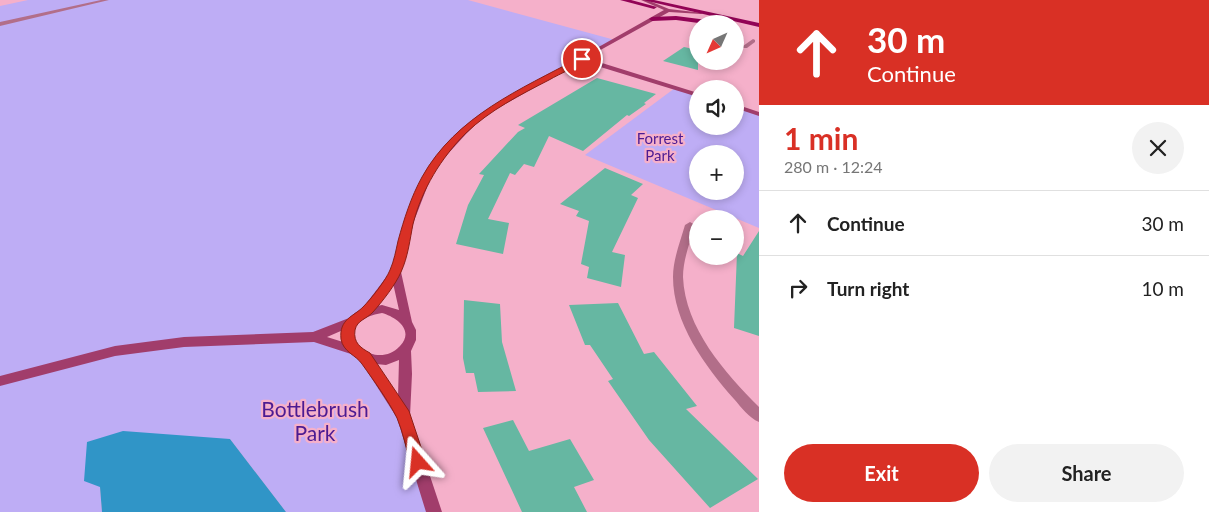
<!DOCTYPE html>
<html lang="en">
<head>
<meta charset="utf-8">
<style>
  :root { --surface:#fff; --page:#f2f2f2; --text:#222; --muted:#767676; --line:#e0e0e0; --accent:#d93025 }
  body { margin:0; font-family:Lato,sans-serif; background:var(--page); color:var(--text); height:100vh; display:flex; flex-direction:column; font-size:19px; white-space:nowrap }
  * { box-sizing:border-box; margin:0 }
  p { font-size:16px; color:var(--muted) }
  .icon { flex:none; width:28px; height:28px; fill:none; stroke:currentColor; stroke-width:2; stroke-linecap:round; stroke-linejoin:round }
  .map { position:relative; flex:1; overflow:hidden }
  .sheet { display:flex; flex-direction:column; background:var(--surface); width:450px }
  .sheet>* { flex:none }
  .banner { background:#d93025; color:#fff; overflow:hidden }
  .needle { width:32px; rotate:225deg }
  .tools { position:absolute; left:689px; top:15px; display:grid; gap:10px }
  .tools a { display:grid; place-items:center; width:55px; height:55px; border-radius:50%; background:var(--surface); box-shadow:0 2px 8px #0003; font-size:25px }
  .pin { position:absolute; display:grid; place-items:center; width:42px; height:42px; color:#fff; margin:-21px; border:2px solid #fff; border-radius:50%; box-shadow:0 1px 5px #0007 }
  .me { position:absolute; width:55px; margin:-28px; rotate:342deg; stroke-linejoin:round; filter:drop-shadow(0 0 4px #0008) }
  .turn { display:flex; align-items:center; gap:18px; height:105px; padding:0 25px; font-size:22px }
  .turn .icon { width:65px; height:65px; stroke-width:2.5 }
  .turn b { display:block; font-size:35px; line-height:42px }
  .round { display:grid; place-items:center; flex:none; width:52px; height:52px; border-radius:26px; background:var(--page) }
  .summary { display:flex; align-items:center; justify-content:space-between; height:85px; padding:0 25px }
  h1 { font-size:30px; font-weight:700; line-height:38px; color:var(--accent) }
  .cta { display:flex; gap:10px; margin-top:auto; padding:10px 25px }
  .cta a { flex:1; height:58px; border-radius:30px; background:var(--accent); color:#fff; font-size:20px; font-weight:700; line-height:58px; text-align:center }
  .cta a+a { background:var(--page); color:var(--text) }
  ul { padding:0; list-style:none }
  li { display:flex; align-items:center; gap:15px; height:65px; padding:0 25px; border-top:1px solid var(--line) }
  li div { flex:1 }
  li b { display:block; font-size:19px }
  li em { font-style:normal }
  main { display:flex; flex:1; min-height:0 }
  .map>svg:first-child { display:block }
</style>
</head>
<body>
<main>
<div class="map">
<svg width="759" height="512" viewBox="0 0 759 512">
  <rect width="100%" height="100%" fill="#f5b0ca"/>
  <!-- green -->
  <g fill="#beadf5" fill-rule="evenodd">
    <path d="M 28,0 L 468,0 L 615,40 L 482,115 L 427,177 L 396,272 L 367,311 L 315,337 L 367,355 L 403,416 L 434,512 L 286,512 L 230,439 L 100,487 L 102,512 L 0,512 L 0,6 Z"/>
    <path d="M 675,88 L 697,95 L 698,126 L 735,126 L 735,106 L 759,114 L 759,228 L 585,155 ZM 698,154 L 735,154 L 735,191 L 698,191 Z"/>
  </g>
  <!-- water -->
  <path fill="#3095c7" d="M 123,431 L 230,439 L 286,512 L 102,512 L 100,487 L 84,481 L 87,442 Z"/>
  <!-- building -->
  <g fill="#66b7a2">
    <path d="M 684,47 L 698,50 L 698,70 L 663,61 Z"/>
    <path d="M 597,78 L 656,94 L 644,103 L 646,104 L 629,116 L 627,115 L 583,151 L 549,136 L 534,167 L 524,164 L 515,175 L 510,173 L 488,219 L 509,223 L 503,254 L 456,244 L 468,205 L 484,175 L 479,174 L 518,132 L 525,128 L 518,125 Z"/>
    <path d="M 605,168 L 643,184 L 631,195 L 638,198 L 612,252 L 625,255 L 621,287 L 587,278 L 589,267 L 581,264 L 589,221 L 576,216 L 579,211 L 560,204 Z"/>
    <path d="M 759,231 L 759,336 L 734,328 L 737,253 L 743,256 Z"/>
    <path d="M 464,300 L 500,304 L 502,342 L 516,391 L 478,392 L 474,373 L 466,373 L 463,358 Z"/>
    <path d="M 618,303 L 644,354 L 654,352 L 697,406 L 686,409 L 758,479 L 710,508 L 649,440 L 608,381 L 613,379 L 590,345 L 585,345 L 569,305 Z"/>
    <path d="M 513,420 L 529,451 L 570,439 L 594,480 L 574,487 L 587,512 L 522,512 L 483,428 Z"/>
  </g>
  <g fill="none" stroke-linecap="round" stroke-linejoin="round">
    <!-- lane -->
    <g fill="#b26e89" fill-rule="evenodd">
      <path d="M 753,39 L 755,40 L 755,42 L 747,48 L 743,48 L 743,46 Z"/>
      <path d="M 738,51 L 741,53 L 735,57 L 735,52 Z"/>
    </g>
    <!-- street -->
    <g fill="#b26e89" fill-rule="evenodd">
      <path d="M 101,0 L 109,0 L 0,26 L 0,22 Z"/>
      <path d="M 690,222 L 695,225 C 690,242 683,260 683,277 C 685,328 725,373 759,407 L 759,422 C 749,418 741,407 734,399 C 705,366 673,323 673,277 C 673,260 680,242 685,225 Z"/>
    </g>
    <!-- secondary -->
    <g fill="#a13d6b" fill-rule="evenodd">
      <path d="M 641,0 L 647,0 L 669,9 L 703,13 L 701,14 L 669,12 L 586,58 L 698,93 L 698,97 L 581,61 L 484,116 L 466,134 L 445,157 L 431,177 L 414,221 L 401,272 L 412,322 L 416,330 L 416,340 L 411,351 L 412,374 L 410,416 L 442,512 L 426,512 L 397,418 L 360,360 L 351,354 L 314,342 L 184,347 L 115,356 L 0,386 L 0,376 L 115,346 L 184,337 L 313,332 L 349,318 L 355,313 L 362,309 L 391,271 L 404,221 L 423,177 L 439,153 L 460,130 L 480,114 L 664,10 ZM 393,283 L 399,310 L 382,305 L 377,306 ZM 382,313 C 396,317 415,330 400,346 C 372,376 322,323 382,313 ZM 343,330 L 343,342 L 327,337 ZM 399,360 L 398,397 L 376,364 L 386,365 Z"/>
      <path d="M 735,104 L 759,112 L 759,116 L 735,108 Z"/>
    </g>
    <!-- primary -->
    <g fill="#920456" fill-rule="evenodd">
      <path d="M 620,0 L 631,0 L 657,7 L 654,9 Z"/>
      <path d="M 643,0 L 654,0 L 759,23 L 759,27 Z"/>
      <path d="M 676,16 L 715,21 L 718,23 L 706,24 L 676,20 L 652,21 L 649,19 L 652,17 Z"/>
    </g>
  </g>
  <!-- route -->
  <path fill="#d93025" stroke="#8d1f18" d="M 579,58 L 585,59 C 575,68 561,73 549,80 C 520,95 490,110 466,133 C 441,158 422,189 413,224 C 410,239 408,257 401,272 C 396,284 382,302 373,312 C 367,319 357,320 355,330 C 353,343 361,348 370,353 L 409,411 L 426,462 L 424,468 L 418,470 L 412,468 L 410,462 C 406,448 403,432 397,418 C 388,400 374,381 362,364 C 356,355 343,352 341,339 C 339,319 353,317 363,307 C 371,299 386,280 390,270 C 394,261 396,250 398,241 C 404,219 411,197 422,177 C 456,116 521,89 579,58 Z"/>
  <g text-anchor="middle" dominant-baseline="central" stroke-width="4.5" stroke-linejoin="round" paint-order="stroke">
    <!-- far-park labels -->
    <g font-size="15" fill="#4c1b92" stroke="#f5b0ca">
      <text x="660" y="138">Forrest<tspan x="660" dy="17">Park</tspan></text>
    </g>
    <!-- near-park labels -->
    <g font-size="21" fill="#4c1b92" stroke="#f5b0ca">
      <text x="315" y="408">Bottlebrush<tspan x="315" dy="24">Park</tspan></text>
    </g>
  </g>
</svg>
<div class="tools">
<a><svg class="needle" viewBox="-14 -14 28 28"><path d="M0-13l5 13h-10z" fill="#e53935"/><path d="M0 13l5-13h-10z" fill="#767676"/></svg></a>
<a><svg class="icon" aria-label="sound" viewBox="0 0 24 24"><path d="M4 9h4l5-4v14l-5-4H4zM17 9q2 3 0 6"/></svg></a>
<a>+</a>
<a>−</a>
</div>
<div class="pin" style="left:582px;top:59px;background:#d93025"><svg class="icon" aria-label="arrive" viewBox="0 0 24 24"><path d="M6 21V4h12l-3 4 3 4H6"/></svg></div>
<svg class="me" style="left:418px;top:462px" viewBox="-20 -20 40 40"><path d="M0-17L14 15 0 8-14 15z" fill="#d93025" stroke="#fff" stroke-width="4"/></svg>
</div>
<section class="sheet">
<div class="banner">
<div class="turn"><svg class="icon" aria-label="ahead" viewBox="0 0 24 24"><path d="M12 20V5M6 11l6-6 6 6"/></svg><div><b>30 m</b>Continue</div></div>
</div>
<div class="summary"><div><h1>1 min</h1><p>280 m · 12:24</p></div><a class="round"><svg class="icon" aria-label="close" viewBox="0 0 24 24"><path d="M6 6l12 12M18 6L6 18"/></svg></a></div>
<ul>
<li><svg class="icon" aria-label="ahead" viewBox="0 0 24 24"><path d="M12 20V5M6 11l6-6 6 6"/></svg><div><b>Continue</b></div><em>30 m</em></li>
<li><svg class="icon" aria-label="right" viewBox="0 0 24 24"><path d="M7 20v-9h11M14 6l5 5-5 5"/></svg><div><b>Turn right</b></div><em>10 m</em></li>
</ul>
<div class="cta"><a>Exit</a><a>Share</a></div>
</section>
</main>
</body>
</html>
